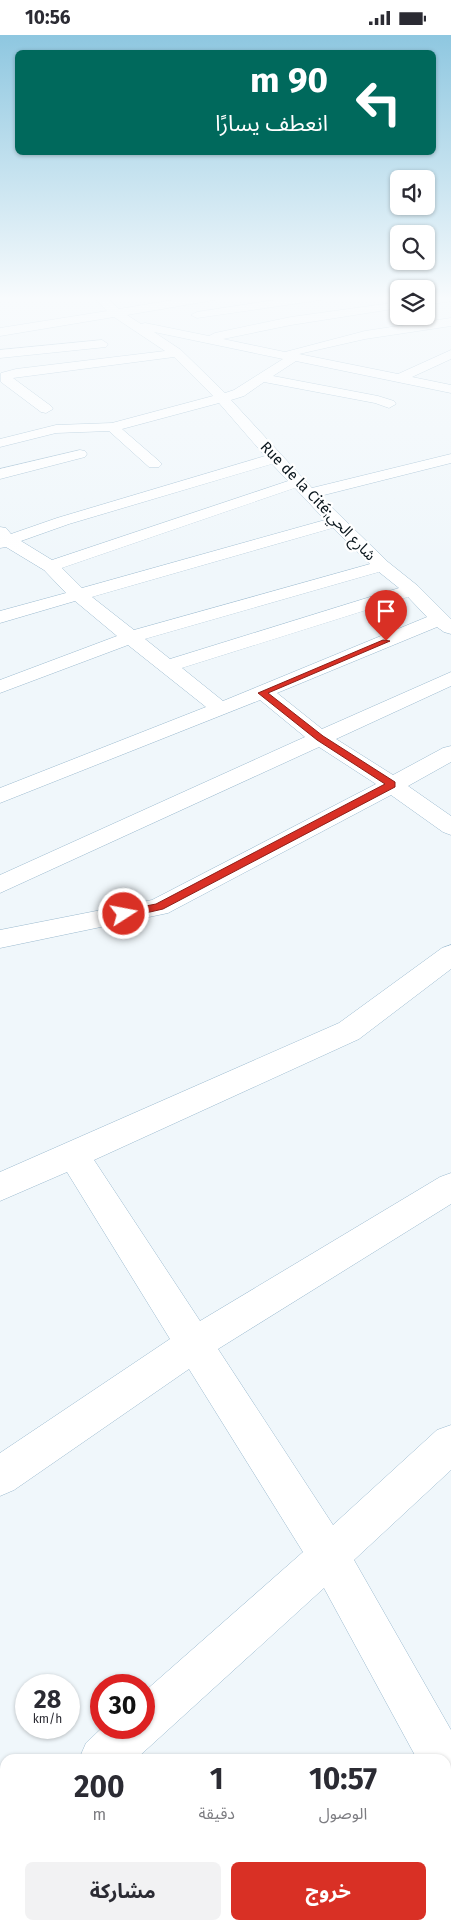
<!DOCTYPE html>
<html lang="ar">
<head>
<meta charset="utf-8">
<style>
  :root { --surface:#fff; --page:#f2f2f3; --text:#2b2b33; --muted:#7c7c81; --accent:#d93025 }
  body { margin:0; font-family:"Fira Sans","Noto Sans Arabic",sans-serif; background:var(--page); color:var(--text); direction:rtl; height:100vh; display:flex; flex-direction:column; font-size:19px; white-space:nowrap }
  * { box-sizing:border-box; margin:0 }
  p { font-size:16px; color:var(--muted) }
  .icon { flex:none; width:28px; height:28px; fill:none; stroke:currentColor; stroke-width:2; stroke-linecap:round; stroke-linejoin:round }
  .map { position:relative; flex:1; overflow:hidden; direction:ltr }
  .side { position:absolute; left:0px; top:1719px; width:451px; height:176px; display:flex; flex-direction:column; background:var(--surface); border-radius:15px 15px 0 0; box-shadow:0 1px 4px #0004; direction:rtl }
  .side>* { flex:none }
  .top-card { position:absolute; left:15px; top:15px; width:421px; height:105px; border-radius:8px; box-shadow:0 1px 4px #0004; direction:rtl; background:#00695c; color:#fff; overflow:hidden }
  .buttons { position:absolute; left:390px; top:135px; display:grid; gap:10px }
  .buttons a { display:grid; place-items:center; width:45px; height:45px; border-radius:8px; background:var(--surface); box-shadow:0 1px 4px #0004; font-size:25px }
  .speed { position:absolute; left:15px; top:1639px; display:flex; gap:10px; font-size:25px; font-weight:700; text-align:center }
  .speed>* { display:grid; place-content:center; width:65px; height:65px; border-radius:50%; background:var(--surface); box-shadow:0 1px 4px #0004; line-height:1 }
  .speed small { font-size:12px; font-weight:400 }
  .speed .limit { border:8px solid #d22; background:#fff; color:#111 }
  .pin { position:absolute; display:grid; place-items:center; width:42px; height:42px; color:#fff; margin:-51px -21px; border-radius:50% 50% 50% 0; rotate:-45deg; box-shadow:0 0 5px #0007 }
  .pin .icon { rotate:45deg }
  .me { position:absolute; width:55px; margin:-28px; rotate:79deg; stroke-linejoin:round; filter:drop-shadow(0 0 4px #0008) }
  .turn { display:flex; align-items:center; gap:18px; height:105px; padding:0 25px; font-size:22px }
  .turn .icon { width:65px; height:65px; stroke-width:2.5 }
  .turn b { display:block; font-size:35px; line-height:42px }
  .eta { display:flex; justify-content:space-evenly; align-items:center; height:85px; text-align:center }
  .eta b { font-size:30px; font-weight:700; line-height:35px }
  .button { display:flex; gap:10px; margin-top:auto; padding:10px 25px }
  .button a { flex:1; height:58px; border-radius:8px; background:var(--accent); color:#fff; font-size:20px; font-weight:700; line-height:58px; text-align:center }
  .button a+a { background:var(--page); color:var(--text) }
  .status { display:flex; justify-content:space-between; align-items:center; height:35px; padding:0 25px; background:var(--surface); direction:ltr }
  .status svg { height:14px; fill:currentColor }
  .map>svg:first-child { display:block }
</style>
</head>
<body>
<div class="status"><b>10:56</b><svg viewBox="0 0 49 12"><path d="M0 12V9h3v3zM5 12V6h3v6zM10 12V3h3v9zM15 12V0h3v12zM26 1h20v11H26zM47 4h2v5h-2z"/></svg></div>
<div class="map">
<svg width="451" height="1894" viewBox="0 0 451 1894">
  <rect width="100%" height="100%" fill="#f0f7fb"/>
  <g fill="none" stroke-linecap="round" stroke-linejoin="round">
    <defs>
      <g id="minor">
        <path d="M 93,261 L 105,261 L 119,274 L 197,261 L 225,261 L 220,264 L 127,280 L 141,289 L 145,288 L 209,301 L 215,298 L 291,282 L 399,267 L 399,273 L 291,290 L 223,304 L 285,317 L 365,296 L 451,283 L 451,291 L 365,304 L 299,319 L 398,339 L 451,315 L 451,324 L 412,342 L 451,350 L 451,358 L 296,326 L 273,341 L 378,361 L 394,366 L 396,369 L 389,373 L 375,368 L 264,347 L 244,361 L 231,365 L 312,453 L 451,419 L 451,428 L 320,461 L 388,527 L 418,551 L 451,584 L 451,599 L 444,597 L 437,592 L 277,658 L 322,694 L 451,637 L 451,651 L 336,704 L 393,740 L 443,713 L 451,711 L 451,727 L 408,751 L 451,781 L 451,800 L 443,797 L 391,760 L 168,878 L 0,913 L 0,895 L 152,865 L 376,749 L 319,712 L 0,858 L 0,840 L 305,702 L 260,665 L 0,768 L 0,753 L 206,672 L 128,610 L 0,658 L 0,645 L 117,601 L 75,566 L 0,588 L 0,576 L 66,558 L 44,535 L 6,512 L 0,513 L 0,492 L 6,493 L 11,499 L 57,483 L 265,421 L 219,368 L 122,394 L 159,426 L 162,429 L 159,432 L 149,432 L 109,396 L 56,398 L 0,412 L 0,404 L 56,390 L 112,388 L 213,361 L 174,322 L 13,343 L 51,371 L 53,374 L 46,378 L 41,377 L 1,347 L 1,338 L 16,334 L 165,316 L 114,282 L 0,301 L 0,293 L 107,276 ZM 154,297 L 283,324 L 234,355 L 225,358 L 181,315 ZM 272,429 L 288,446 L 52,525 L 21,506 L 69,489 ZM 295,453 L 325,485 L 82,553 L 62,533 ZM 333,493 L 370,529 L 134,595 L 92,562 ZM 379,537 L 399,553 L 170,624 L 145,604 ZM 408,562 L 427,582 L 223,666 L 182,633 Z"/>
        <path d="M 301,261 L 332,261 L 327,264 L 197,283 L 191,280 L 197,277 Z"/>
        <path d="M 440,261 L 451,261 L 451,266 L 426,270 L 426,264 Z"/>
        <path d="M 102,305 L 108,309 L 106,312 L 0,323 L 0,315 Z"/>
        <path d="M 80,415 L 85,416 L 87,419 L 85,422 L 0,444 L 0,434 Z"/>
        <path d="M 451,910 L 451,934 L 359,1004 L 94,1125 L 200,1286 L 440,1142 L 451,1138 L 451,1169 L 218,1314 L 333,1490 L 437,1395 L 451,1390 L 451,1435 L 354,1525 L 451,1695 L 451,1743 L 446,1745 L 446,1724 L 417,1724 L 324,1553 L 136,1724 L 79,1724 L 86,1708 L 103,1692 L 144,1692 L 144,1657 L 303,1517 L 189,1334 L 14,1455 L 0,1461 L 0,1418 L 170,1304 L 67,1137 L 0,1166 L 0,1137 L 339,988 L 442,913 Z"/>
        <path d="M 5,1786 L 5,1836 L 0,1838 L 0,1788 Z"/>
      </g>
    </defs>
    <!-- minor casing -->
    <use href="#minor" stroke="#9bbacf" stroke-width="1"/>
    <!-- minor -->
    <use href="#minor" fill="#fff" fill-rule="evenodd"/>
  </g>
  <!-- sky -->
  <linearGradient id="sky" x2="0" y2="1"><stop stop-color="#8ec7e0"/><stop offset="0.5" stop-color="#f8fbfd"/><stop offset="1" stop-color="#f8fbfd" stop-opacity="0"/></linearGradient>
  <rect width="451" height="527" fill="url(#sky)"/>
  <!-- route -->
  <path fill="#d93025" stroke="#8d1f18" d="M 383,605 L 390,606 L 268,658 L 323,701 L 395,747 L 395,752 L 163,874 L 124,883 L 120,882 L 119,879 L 120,876 L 156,869 L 385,749 L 317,705 L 258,658 Z"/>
  <g text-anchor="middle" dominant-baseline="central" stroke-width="4.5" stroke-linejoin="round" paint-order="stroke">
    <!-- far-street labels -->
    <g font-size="15" fill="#09151c" stroke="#fff">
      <text transform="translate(318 466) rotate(46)">Rue de la Cité;شارع الحي</text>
    </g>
  </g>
</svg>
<div class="buttons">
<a><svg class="icon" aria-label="sound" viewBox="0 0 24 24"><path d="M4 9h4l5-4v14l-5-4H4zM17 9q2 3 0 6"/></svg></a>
<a><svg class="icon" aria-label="search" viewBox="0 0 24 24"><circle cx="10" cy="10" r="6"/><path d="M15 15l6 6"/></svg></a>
<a><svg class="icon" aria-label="layers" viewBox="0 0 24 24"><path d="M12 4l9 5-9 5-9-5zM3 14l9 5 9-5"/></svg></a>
</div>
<div class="speed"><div>28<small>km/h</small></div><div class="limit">30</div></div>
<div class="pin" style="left:386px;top:606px;background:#d93025"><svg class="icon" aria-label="arrive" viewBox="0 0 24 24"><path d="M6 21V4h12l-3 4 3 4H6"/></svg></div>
<svg class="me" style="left:124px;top:879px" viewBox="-20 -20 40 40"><circle r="17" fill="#d93025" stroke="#fff" stroke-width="3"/><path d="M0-11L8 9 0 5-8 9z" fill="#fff"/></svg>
<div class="top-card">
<div class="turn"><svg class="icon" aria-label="left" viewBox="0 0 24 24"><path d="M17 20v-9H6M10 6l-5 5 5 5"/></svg><div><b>90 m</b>انعطف يسارًا</div></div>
</div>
<section class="side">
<div class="eta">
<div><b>10:57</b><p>الوصول</p></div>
<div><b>1</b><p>دقيقة</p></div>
<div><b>200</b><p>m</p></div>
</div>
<div class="button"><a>خروج</a><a>مشاركة</a></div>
</section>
</div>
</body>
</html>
